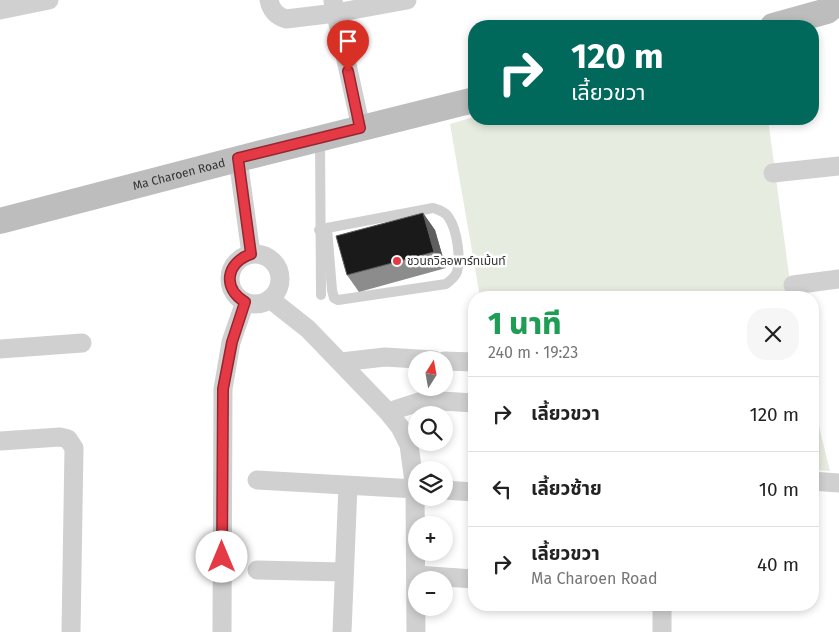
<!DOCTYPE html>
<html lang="th">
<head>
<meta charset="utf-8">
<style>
  :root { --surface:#fff; --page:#f6f6f6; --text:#222; --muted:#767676; --line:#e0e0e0 }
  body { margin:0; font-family:"Fira Sans","Noto Sans Thai",sans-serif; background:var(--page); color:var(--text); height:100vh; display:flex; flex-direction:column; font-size:19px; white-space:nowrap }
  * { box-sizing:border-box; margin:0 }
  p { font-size:16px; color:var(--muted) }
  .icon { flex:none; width:28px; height:28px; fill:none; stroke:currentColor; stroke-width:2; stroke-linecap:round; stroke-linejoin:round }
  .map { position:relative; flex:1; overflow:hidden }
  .side { position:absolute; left:468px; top:291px; width:351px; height:320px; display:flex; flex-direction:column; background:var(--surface); border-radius:20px; box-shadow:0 2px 8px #0003 }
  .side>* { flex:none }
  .hud { position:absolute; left:468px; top:20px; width:351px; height:105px; border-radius:20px; box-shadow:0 2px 8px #0003; background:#00695c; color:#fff; overflow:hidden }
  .needle { width:32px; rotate:11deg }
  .tools { position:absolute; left:408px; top:351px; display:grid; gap:10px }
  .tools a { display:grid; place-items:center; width:45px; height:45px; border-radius:50%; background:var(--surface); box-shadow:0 2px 8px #0003; font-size:25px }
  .pin { position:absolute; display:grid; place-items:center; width:42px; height:42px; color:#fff; margin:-51px -21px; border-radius:50% 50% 50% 0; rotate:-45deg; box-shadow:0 0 5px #0007 }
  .pin .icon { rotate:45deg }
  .me { position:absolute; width:55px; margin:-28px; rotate:0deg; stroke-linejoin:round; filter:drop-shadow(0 0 4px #0008) }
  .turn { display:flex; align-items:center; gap:18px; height:105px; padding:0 20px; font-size:22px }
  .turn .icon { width:65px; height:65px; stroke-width:2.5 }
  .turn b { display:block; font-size:35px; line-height:42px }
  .round { display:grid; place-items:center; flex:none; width:52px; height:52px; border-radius:20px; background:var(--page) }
  .summary { display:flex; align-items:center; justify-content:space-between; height:85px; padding:0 20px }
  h1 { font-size:30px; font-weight:800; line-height:38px; color:#1e9e55 }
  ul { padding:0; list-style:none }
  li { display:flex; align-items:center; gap:15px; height:75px; padding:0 20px; border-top:1px solid var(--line) }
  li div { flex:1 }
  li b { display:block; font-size:19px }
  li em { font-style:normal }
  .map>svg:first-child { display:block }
</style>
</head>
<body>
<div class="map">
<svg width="839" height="632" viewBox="0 0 839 632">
  <rect width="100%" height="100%" fill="#fff"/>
  <!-- green -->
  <g fill="#e6ecdf">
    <path d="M 474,117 L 768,119 L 792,297 L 480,297 L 450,124 Z"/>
    <path d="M 813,402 L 830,471 L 813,470 Z"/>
  </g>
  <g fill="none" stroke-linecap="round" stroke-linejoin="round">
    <!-- lane -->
    <g stroke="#d0d0d0" stroke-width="10">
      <path d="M 320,139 L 321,295"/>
      <path d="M 319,230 L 327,228 L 433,208 C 439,210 446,212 449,218 C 457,230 461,258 457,272 C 455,277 450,281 446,284 L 338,300 L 334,298 L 332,290 L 327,228"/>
    </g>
    <!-- street -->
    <g stroke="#d0d0d0" stroke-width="19">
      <path d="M 269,0 C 271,10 276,16 286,19 L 336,13 L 407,0"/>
      <path d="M 333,1 L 361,128"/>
      <path d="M 0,10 L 49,0"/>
      <path d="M 238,159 L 251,254"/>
      <path d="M 773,173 L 839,166"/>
      <circle cx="255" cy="279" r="25"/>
      <path d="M 793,285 L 839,279"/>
      <path d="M 270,299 L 308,329 L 388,412 L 400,427 L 409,445 L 415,489 L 416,632"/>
      <path d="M 0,349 L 82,343"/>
      <path d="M 444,361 L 474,362"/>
      <path d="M 341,362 L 385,357 L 434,360"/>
      <path d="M 388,412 L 425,400 L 474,403"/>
      <path d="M 0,441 L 60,437 L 68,439 L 74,448 L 71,632"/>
      <path d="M 257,480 L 416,489"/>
      <path d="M 812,481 L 839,483"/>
      <path d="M 444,490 L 474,492"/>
      <path d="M 257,570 L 344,572"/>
      <path d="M 416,575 L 474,579"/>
      <path d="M 222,632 L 223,389 L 231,342 L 245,302"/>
      <path d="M 342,632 L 348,486"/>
      <path d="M 662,632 L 662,605"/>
    </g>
    <!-- secondary -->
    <g stroke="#bdbdbd" stroke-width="26">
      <path d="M 773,26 L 827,11 L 839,1"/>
      <path id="s1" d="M 0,221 L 238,159 L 474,100"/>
    </g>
  </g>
  <!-- wall -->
  <path fill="#8c8c8c" d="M 423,213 L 435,230 L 446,268 L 359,292 L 347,275 Z"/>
  <!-- shaded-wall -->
  <path fill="#5f5f5f" d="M 423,213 L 435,230 L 446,268 L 434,252 Z"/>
  <!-- building -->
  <path fill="#1a1a1a" stroke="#5f5f5f" d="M 423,213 L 434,252 L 347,275 L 336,236 Z"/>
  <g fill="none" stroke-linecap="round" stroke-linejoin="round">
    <defs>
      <path id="route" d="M 222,557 L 223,389 L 232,342 L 245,302 C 222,288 226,263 251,254 L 238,158 L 360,128 L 348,71"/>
    </defs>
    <!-- route casing -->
    <use href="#route" stroke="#96252e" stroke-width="12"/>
    <!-- route -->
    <use href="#route" stroke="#e63946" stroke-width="9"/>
  </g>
  <!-- markers -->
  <circle fill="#e63946" stroke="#fff" stroke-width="2" cx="397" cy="261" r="5"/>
  <g text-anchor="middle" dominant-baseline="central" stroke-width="5" stroke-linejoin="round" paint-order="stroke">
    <!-- street labels -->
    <g font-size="12" fill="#333" stroke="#fff">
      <text stroke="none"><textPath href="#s1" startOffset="185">Ma Charoen Road</textPath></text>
    </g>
    <!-- poi labels -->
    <g font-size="12" fill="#333" stroke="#fff" text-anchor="start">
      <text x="407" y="261">ชวนถวิลอพาร์ทเม้นท์</text>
    </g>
  </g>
</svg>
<div class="tools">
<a><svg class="needle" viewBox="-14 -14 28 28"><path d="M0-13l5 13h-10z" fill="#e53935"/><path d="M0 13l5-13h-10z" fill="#767676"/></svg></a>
<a><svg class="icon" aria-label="search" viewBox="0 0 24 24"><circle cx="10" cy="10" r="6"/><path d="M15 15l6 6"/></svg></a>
<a><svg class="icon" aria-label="layers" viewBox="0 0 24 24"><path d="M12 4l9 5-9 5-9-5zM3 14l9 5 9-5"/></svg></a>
<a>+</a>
<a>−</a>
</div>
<div class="pin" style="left:348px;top:71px;background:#d93025"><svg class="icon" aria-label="arrive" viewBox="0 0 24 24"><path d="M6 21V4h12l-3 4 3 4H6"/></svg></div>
<svg class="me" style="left:222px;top:557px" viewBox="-20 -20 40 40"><circle r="19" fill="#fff"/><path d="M0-13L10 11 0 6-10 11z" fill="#e63946"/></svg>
<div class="hud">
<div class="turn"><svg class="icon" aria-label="right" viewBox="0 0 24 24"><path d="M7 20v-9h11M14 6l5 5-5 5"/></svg><div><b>120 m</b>เลี้ยวขวา</div></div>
</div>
<section class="side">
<div class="summary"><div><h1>1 นาที</h1><p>240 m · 19:23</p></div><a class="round"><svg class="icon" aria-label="close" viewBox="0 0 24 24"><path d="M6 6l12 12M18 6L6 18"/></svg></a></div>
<ul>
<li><svg class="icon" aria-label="right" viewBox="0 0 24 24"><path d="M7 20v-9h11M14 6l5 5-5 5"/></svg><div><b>เลี้ยวขวา</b></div><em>120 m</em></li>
<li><svg class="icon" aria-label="left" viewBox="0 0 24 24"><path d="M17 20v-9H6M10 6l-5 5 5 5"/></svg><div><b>เลี้ยวซ้าย</b></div><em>10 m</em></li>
<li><svg class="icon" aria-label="right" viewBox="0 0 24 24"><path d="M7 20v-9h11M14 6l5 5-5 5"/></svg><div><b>เลี้ยวขวา</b><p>Ma Charoen Road</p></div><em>40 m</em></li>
</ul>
</section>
</div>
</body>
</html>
